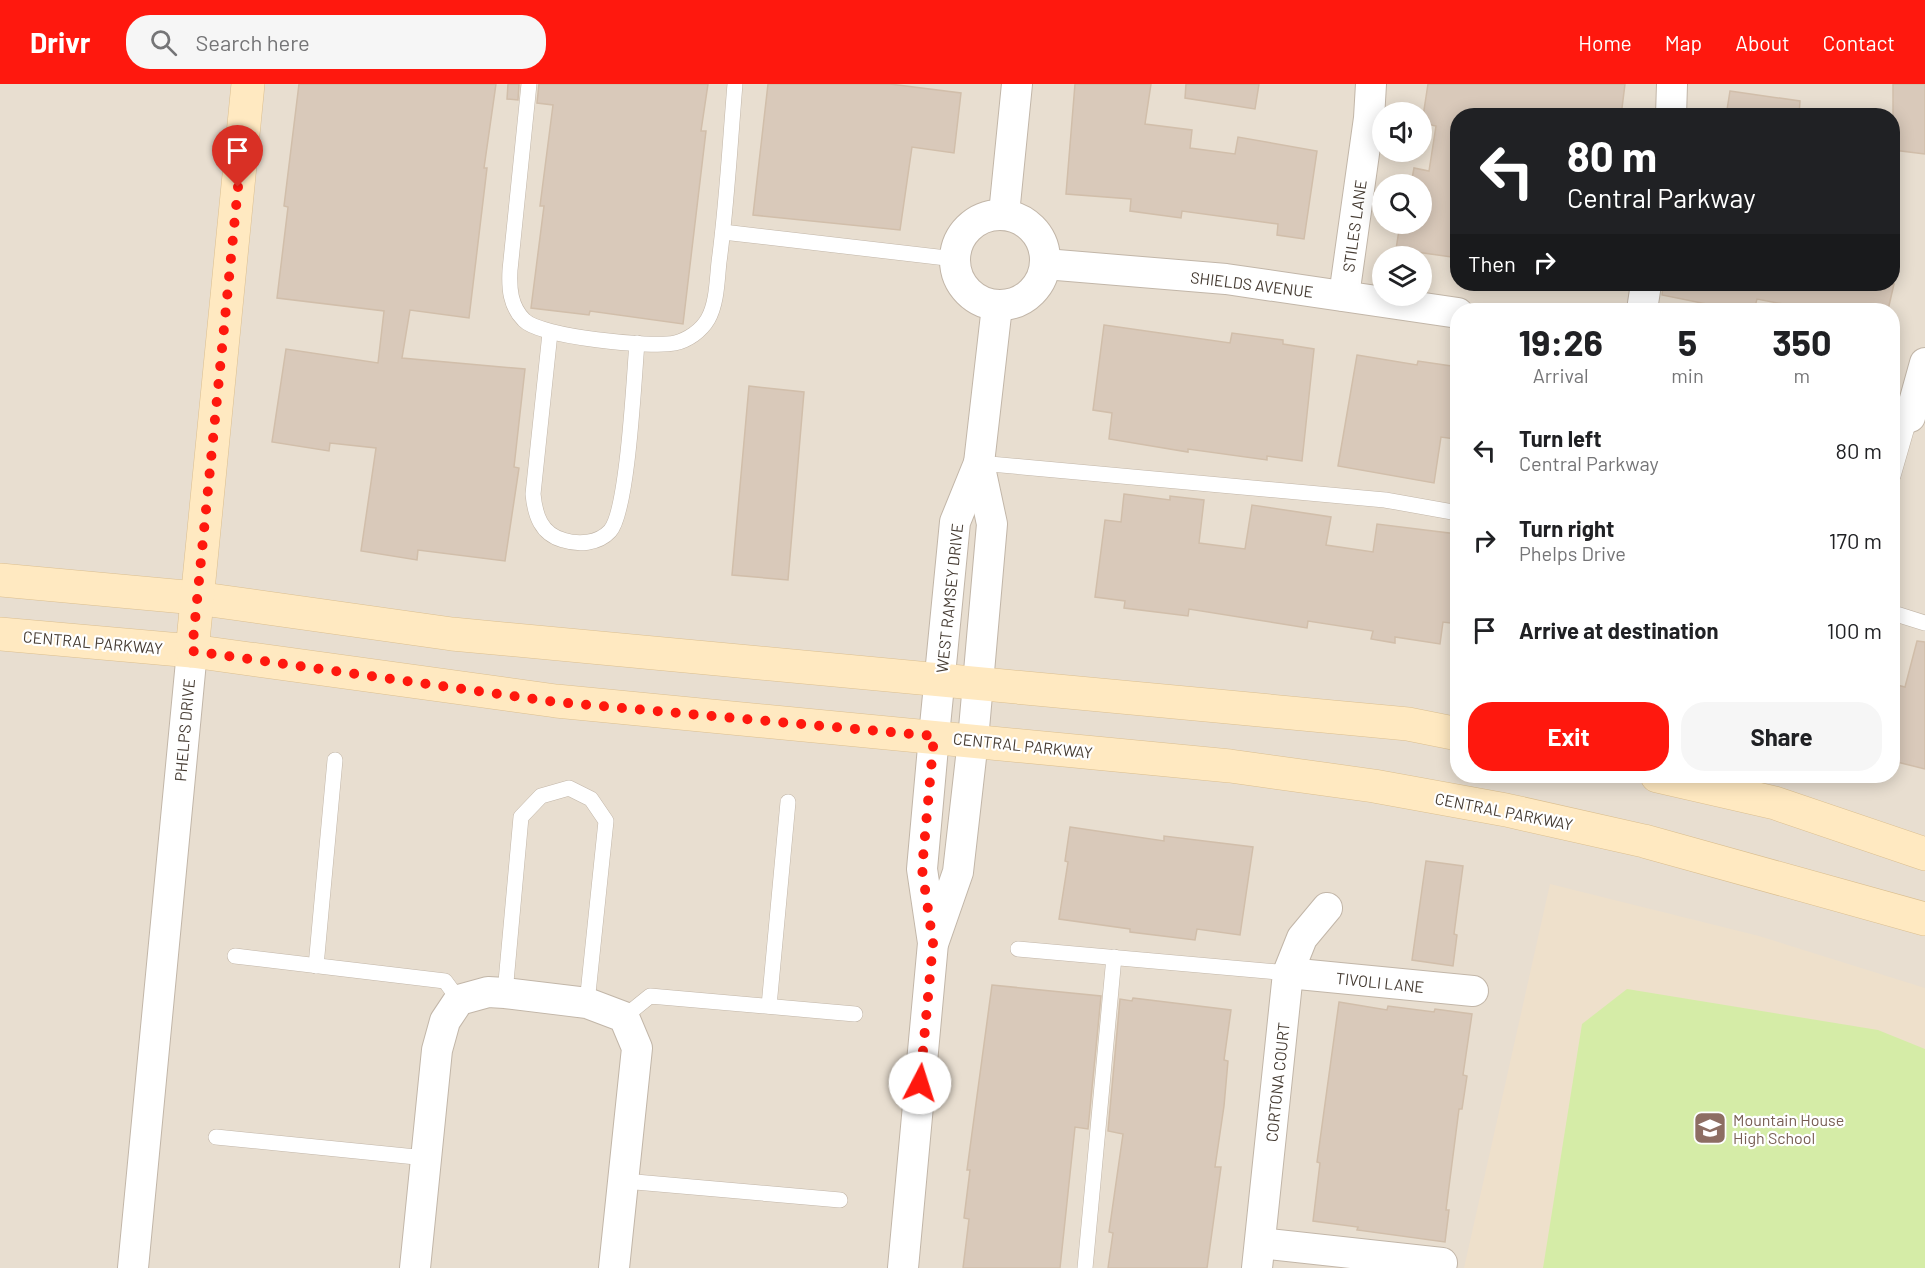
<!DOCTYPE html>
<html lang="en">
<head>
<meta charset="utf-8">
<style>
  :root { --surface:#fff; --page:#f6f6f6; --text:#202124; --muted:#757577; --accent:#ff180e }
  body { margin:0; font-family:Barlow,sans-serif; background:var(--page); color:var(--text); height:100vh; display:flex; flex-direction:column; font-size:22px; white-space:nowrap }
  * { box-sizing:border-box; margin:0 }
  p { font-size:20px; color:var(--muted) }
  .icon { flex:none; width:33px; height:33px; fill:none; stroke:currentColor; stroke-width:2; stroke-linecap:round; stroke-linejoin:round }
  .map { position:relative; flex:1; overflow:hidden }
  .side { position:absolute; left:1450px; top:219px; width:450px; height:480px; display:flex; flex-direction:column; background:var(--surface); border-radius:24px; box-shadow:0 3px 15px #0003 }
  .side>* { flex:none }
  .guide { position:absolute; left:1450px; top:24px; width:450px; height:183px; border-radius:24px; box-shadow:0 3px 15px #0003; background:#202124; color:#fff; overflow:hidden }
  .fabs { position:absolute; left:1372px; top:18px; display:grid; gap:12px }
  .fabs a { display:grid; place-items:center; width:60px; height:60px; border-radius:50%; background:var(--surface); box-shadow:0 3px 15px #0003; font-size:30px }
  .pin { position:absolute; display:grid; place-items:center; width:51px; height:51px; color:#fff; margin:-62px -26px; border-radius:50% 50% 50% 0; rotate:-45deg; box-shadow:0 0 6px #0007 }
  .pin .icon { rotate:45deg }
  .me { position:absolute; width:66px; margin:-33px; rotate:5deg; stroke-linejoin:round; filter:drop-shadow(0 0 4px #0008) }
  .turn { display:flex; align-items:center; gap:21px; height:126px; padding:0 18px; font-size:27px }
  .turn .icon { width:78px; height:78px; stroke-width:2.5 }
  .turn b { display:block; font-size:42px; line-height:51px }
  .then { display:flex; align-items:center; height:57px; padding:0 18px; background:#0003; gap:12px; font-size:22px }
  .eta { display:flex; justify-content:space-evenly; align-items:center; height:102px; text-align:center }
  .eta b { font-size:36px; font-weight:700; line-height:42px }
  .cta { display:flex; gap:12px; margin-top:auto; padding:12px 18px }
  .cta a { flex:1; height:69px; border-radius:24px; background:var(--accent); color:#fff; font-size:24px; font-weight:700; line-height:69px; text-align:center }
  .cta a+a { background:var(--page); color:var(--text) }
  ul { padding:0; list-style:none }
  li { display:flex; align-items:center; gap:18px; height:90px; padding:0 18px }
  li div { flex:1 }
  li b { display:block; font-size:22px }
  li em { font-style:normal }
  header { display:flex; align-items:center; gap:36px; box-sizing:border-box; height:84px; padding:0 30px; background:var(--accent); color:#fff }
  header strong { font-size:28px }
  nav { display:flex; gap:33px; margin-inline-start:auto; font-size:21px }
  .search { width:420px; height:54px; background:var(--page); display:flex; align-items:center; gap:15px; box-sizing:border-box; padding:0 21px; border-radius:24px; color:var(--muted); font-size:22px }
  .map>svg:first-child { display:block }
</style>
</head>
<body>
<header>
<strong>Drivr</strong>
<div class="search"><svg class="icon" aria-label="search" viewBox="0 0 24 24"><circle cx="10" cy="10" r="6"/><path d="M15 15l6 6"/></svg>Search here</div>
<nav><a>Home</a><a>Map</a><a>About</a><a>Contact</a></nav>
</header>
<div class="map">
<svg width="1925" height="1184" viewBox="0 0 1925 1184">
  <rect width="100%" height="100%" fill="#f3ede3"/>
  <!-- residential -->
  <path fill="#e8ded0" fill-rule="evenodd" d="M 0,0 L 1925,0 L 1925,1184 L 0,1184 ZM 1383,28 L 1422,28 L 1422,68 L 1383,68 ZM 1458,32 L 1893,32 L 1893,200 L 1458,200 ZM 1383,100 L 1422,100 L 1422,140 L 1383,140 ZM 1383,172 L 1422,172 L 1422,212 L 1383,212 ZM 1458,226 L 1893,226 L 1893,692 L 1458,692 Z"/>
  <!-- education -->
  <path fill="#eee0cb" d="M 1550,800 L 1759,852 L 1925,904 L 1925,1184 L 1464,1184 Z"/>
  <!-- green -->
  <path fill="#d5eca7" d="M 1627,905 L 1878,946 L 1925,965 L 1925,1184 L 1543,1184 L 1582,940 Z"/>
  <!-- building -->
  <g fill="#d9c9ba" stroke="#d1beaa" stroke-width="1.5">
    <path d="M 299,0 L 496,0 L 484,84 L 487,84 L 469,234 L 410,226 L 402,274 L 525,285 L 514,383 L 519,384 L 505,477 L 418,466 L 417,476 L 361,467 L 376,364 L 330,359 L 329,367 L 272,358 L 286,265 L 378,279 L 384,227 L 277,214 L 288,123 L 284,122 Z"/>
    <path d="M 508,0 L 519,0 L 518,16 L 507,15 Z"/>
    <path d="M 539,0 L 708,0 L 701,47 L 706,47 L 683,240 L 590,227 L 589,231 L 531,224 L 544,122 L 540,122 L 553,21 L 537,19 Z"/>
    <path d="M 768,0 L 890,0 L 961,9 L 954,69 L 912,63 L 900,146 L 753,131 Z"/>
    <path d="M 1075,0 L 1151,0 L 1145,40 L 1192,46 L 1190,64 L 1235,70 L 1238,53 L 1317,67 L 1304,155 L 1277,151 L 1278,140 L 1182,127 L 1181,134 L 1130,127 L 1131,115 L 1066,110 Z"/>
    <path d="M 1186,0 L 1259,0 L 1255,25 L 1185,14 Z"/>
    <path d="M 1428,0 L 1625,0 L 1621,32 L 1458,32 L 1458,174 L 1396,165 L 1400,140 L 1422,140 L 1422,100 L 1411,100 L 1414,84 L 1429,87 L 1436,42 L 1422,39 Z"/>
    <path d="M 1893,0 L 1925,0 L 1925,70 L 1893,66 Z"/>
    <path d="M 1730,7 L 1800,17 L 1799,32 L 1726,32 Z"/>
    <path d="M 1663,200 L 1894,200 L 1888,226 L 1814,226 L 1757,215 L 1754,226 L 1736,226 L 1662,211 Z"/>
    <path d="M 1104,241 L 1230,259 L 1232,249 L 1283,256 L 1283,260 L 1314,265 L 1302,377 L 1267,372 L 1267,376 L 1188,365 L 1188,368 L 1109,355 L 1112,329 L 1093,326 Z"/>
    <path d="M 1357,271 L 1417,281 L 1418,277 L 1458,283 L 1458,336 L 1455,355 L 1441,353 L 1434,399 L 1338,382 Z"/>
    <path d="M 749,302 L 804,308 L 788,496 L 732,491 Z"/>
    <path d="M 1124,410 L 1170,416 L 1170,412 L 1204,416 L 1199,459 L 1245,465 L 1252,421 L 1331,433 L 1326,461 L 1373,468 L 1377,440 L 1457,450 L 1452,479 L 1458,480 L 1458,540 L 1443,538 L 1440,560 L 1395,553 L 1395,559 L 1371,555 L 1373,547 L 1308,537 L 1307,544 L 1189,525 L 1188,532 L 1124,524 L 1125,517 L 1095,513 L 1105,436 L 1121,438 Z"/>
    <path d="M 1917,557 L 1925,558 L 1925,685 L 1893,677 L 1893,600 L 1905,603 Z"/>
    <path d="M 1070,743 L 1164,757 L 1164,752 L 1253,763 L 1240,851 L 1197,845 L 1195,856 L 1130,848 L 1130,845 L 1059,835 L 1068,778 L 1065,777 Z"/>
    <path d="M 1426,777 L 1463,782 L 1454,850 L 1457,851 L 1453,882 L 1412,876 Z"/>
    <path d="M 992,901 L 1101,912 L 1088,1045 L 1075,1043 L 1060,1184 L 963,1184 L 969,1135 L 964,1134 L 970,1086 L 967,1086 Z"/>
    <path d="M 1133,914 L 1231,926 L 1224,976 L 1228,977 L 1224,1022 L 1215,1083 L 1221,1083 L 1207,1184 L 1108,1184 L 1113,1149 L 1109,1148 L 1123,1050 L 1108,1047 L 1120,915 L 1132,917 Z"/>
    <path d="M 1339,918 L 1387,926 L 1388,922 L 1434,928 L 1435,925 L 1472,930 L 1463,991 L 1467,992 L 1462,1025 L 1459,1025 L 1446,1126 L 1449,1126 L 1445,1158 L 1357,1146 L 1358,1143 L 1313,1137 L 1320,1079 L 1317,1078 Z"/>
  </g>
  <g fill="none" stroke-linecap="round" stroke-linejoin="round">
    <defs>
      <g id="lane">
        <path d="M 529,0 L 510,186 C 509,204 510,222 524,236 C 540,253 652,264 675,259 C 688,256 701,247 708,235 C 717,219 717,196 719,178 C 727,119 730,59 735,0"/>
        <path d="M 723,148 L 955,175"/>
        <path d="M 550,249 L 533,410 C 535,431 541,450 563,456 C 578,461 598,460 610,447 C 628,427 634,292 637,259"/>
        <path d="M 979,379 L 1385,416 L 1458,429"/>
        <path d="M 1893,392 L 1910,333"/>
        <path d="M 1893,529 L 1925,539"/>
        <path d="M 1018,865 L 1288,889"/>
        <path d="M 235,872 L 445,897 L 459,916"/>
        <path d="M 316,882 L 335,676"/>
        <path d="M 505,909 L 521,733 L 541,712 L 569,704 L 591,715 L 606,737 L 587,919"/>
        <path d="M 769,922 L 788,718"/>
        <path d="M 624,933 L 650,912 L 855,930"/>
        <path d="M 216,1053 L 426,1074"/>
        <path d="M 624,1097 L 840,1116"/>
        <path d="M 1085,1184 L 1114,873"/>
      </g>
      <g id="street">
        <path d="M 1671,32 L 1672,0"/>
        <path d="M 1004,130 L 1017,0"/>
        <circle cx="1000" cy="176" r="45"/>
        <path d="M 1045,180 L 1226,195 L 1458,229"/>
        <path d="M 1344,212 L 1369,34 L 1371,0"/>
        <path d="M 1642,226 L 1646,200"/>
        <path d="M 1910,333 L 1925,279"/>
        <path d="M 934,857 L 958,788 L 973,656 L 992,440 L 979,379 L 997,222"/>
        <path d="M 1288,889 L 1473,907"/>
        <path d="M 1260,1159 L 1442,1179"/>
        <path d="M 133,1184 L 192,567"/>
        <path d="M 415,1184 L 437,966 L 445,937 L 459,916 L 488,908 L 505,909 L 587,919 L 624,933 L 637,964 L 614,1184"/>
        <path d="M 903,1184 L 933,859 L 922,785 L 934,652 L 955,438 L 979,379"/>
        <path d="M 1257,1184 L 1288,889 L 1302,854 L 1327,824"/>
      </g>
      <g id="secondary">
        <path d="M 0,496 L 196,514 L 452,550 L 1408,640 L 1458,650"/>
        <path d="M 0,550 L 192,567 L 556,617 L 1230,682 L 1374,702 L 1506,726 L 1644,757 L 1925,835"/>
        <path d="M 192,567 L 248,0"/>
        <path d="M 1657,692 L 1775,719 L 1925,770"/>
      </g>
    </defs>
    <!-- lane casing -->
    <use href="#lane" stroke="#c2b6a8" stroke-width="16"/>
    <!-- street casing -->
    <use href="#street" stroke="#c2b6a8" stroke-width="32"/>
    <!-- secondary casing -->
    <use href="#secondary" stroke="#dbbf90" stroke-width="34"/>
    <!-- lane -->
    <use href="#lane" stroke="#fff" stroke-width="15"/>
    <!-- street -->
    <use href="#street" stroke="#fff" stroke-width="30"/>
    <!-- secondary -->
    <use href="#secondary" stroke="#ffe9c1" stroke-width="33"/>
  </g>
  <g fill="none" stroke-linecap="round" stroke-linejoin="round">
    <!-- route -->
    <path stroke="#ff180e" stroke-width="10" stroke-dasharray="0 18" d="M 238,103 L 192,567 L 556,618 L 934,652 L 922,785 L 933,859 L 920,999"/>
  </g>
  <!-- icons -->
  <defs>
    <symbol id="school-square" viewBox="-11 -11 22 22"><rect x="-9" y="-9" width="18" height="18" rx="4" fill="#8d6e63" stroke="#fff"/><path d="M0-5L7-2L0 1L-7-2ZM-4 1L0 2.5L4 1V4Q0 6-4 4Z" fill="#fff"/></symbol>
  </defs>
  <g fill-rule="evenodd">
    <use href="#school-square" x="1691" y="1025" width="38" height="38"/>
  </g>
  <g text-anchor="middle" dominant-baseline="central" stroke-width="4.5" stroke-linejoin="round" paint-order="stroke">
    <!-- street labels -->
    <g font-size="16" fill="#463c33" stroke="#fff">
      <text transform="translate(1354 142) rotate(-82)">STILES LANE</text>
      <text transform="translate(1252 200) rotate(7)">SHIELDS AVENUE</text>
      <text transform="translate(949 514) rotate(-84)">WEST RAMSEY DRIVE</text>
      <text transform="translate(93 558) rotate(5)">CENTRAL PARKWAY</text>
      <text transform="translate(184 646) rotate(-85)">PHELPS DRIVE</text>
      <text transform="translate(1023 661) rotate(6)">CENTRAL PARKWAY</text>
      <text transform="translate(1504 727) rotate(11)">CENTRAL PARKWAY</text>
      <text transform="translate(1380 898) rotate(6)">TIVOLI LANE</text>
      <text transform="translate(1277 998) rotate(-84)">CORTONA COURT</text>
    </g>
    <!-- education labels -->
    <g font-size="16" fill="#785e54" stroke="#fff" text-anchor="start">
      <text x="1733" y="1035">Mountain House<tspan x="1733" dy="18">High School</tspan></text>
    </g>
  </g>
</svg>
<div class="fabs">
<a><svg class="icon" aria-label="sound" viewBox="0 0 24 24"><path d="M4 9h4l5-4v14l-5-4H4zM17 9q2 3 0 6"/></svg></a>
<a><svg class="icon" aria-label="search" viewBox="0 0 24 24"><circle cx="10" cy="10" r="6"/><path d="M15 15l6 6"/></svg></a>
<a><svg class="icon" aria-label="layers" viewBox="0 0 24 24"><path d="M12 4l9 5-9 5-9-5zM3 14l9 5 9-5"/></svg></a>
</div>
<div class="pin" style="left:238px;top:103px;background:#d93025"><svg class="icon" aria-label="arrive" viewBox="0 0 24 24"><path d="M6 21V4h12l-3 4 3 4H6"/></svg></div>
<svg class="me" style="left:920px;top:999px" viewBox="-20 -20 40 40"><circle r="19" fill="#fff"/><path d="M0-13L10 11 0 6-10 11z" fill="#ff180e"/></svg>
<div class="guide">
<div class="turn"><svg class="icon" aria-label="left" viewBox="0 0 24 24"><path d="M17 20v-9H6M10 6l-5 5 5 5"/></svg><div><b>80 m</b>Central Parkway</div></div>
<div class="then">Then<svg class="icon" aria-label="right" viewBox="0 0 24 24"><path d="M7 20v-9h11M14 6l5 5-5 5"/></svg></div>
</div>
<section class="side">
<div class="eta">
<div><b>19:26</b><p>Arrival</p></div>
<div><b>5</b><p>min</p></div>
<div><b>350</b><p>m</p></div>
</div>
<ul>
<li><svg class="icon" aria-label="left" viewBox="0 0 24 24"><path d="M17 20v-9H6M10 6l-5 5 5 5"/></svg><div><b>Turn left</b><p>Central Parkway</p></div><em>80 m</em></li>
<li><svg class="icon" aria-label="right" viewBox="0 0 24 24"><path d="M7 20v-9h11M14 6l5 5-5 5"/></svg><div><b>Turn right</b><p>Phelps Drive</p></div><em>170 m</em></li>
<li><svg class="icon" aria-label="arrive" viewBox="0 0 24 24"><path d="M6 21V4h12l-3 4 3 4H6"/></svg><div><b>Arrive at destination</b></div><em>100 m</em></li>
</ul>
<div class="cta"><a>Exit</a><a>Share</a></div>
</section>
</div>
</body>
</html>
